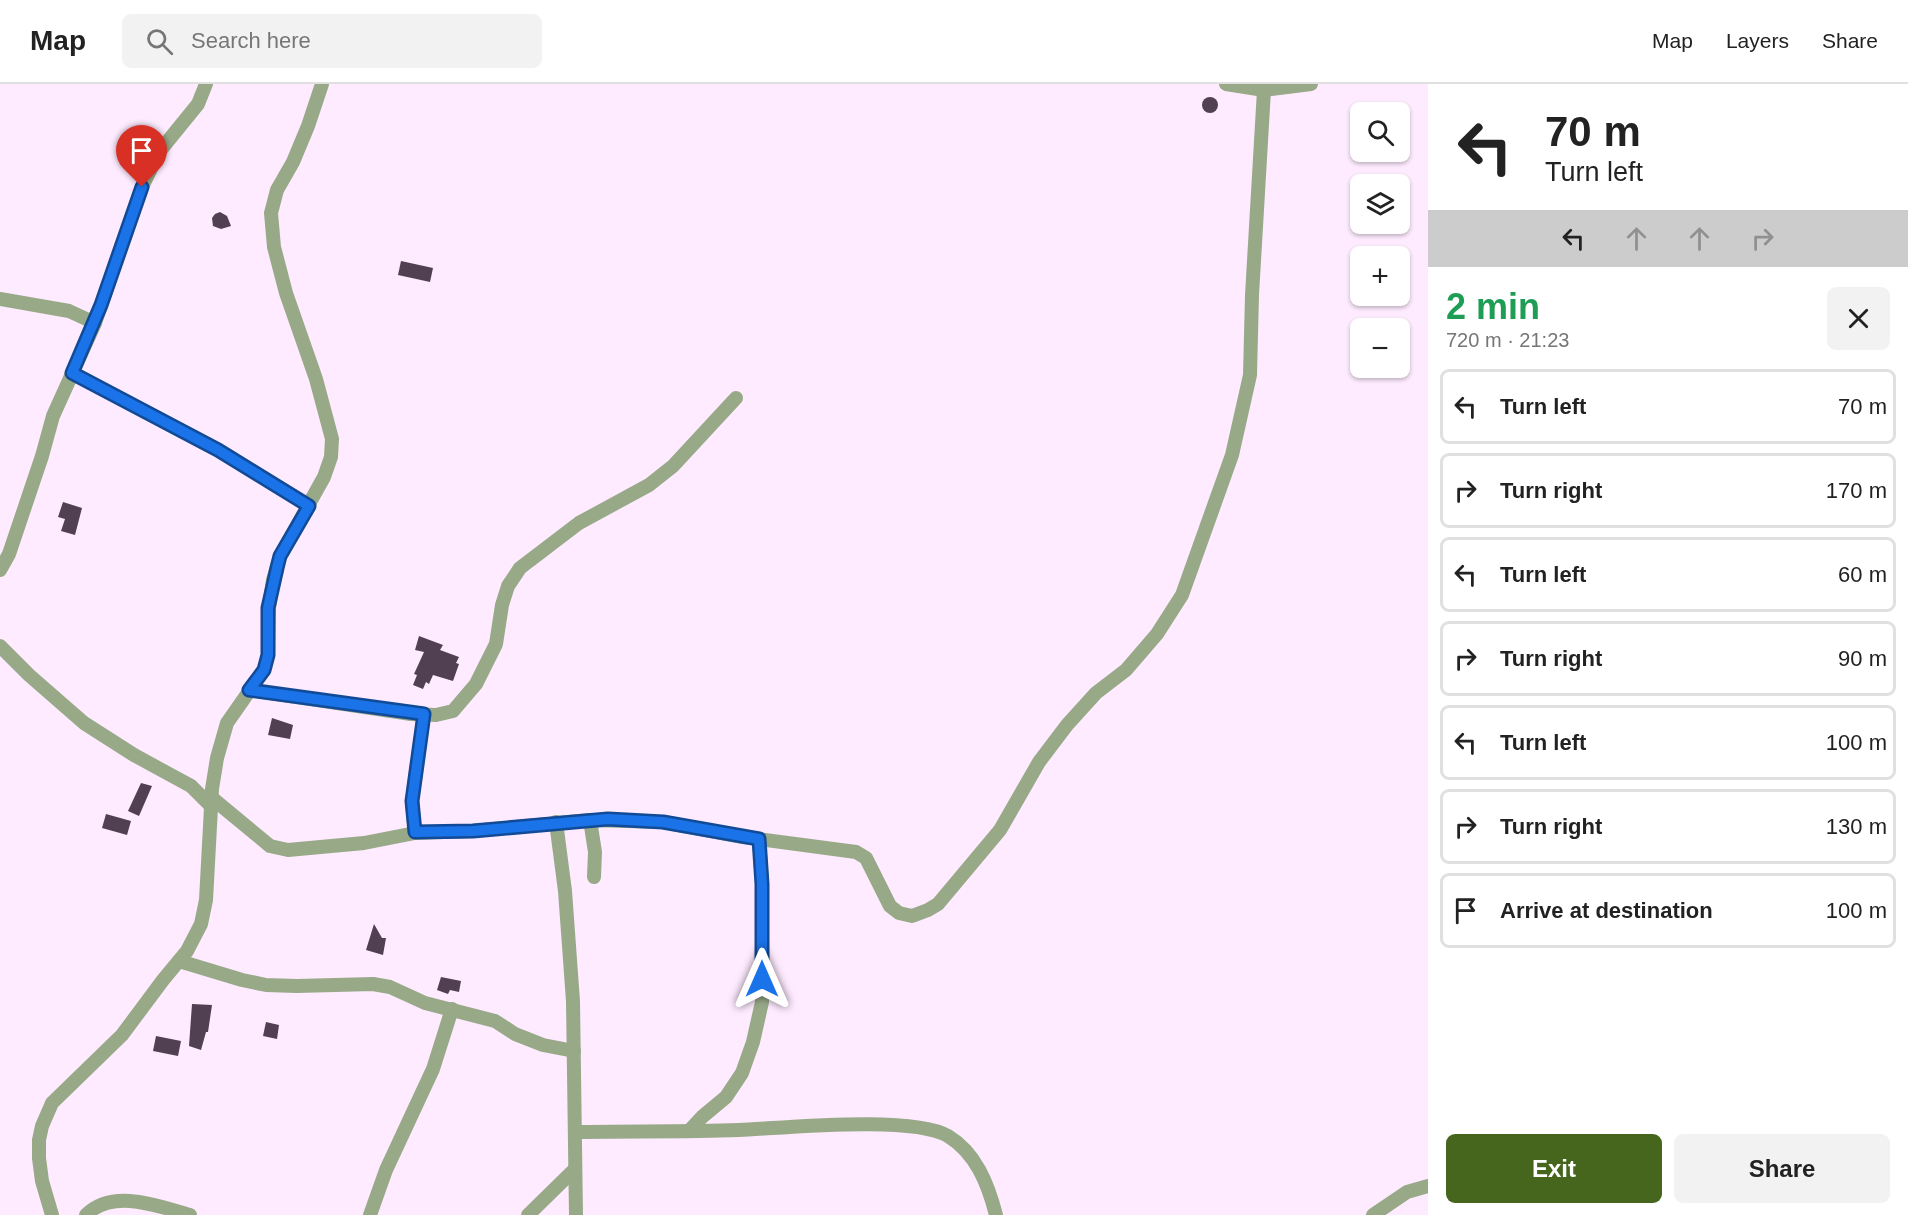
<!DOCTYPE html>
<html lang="en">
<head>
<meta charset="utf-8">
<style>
  :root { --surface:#fff; --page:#f2f2f2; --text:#222; --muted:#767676; --line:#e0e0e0; --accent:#45661c }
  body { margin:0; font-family:Helvetica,sans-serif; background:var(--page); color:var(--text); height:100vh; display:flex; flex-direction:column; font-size:22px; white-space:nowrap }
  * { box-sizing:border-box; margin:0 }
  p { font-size:20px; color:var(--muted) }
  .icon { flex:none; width:33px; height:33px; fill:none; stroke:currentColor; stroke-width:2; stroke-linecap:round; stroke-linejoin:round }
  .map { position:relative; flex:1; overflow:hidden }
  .details { display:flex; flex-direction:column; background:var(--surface); width:480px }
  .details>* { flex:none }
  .guide { background:#fff; color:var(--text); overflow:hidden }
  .controls { position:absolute; left:1350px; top:18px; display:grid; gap:12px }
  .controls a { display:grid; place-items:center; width:60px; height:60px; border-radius:9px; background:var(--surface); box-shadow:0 2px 4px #0004; font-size:30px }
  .pin { position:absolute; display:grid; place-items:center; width:51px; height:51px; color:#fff; margin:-62px -26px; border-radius:50% 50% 50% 0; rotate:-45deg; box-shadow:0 0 6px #0007 }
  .pin .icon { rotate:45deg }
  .me { position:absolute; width:66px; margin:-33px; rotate:0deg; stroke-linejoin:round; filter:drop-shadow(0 0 4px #0008) }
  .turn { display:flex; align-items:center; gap:21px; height:126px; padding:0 18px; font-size:27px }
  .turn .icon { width:78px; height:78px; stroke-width:2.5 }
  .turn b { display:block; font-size:42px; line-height:51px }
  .lanes { display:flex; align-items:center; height:57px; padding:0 18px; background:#0003; justify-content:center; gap:30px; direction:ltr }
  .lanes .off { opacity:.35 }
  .round { display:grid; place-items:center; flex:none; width:63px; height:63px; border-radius:9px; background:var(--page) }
  .overview { display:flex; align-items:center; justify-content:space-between; height:102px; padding:0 18px }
  h1 { font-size:36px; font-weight:700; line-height:45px; color:#1e9e55 }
  .action { display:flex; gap:12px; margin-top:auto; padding:12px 18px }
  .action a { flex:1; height:69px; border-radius:9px; background:var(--accent); color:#fff; font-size:24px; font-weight:700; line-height:69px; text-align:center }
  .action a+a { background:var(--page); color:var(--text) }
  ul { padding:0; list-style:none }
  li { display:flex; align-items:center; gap:18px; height:75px; margin:0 12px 9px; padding:0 6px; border:3px solid var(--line); border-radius:9px }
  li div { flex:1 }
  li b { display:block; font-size:22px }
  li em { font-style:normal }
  header { display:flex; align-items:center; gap:36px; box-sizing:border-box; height:84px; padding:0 30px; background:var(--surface); border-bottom:2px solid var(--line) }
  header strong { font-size:28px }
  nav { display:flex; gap:33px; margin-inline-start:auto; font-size:21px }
  .search { width:420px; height:54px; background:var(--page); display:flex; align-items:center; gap:15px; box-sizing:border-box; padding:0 21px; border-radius:9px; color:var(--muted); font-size:22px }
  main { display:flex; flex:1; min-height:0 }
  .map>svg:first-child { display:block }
</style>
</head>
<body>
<header>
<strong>Map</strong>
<div class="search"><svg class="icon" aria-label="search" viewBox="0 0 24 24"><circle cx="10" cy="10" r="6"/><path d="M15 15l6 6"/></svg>Search here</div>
<nav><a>Map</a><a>Layers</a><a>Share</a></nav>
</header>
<main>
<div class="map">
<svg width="1428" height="1131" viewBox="0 0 1428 1131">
  <rect width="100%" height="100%" fill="#feebff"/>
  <!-- building -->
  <g fill="#513f52">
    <circle cx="1210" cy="21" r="8"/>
    <path d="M 220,128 L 227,132 L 231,142 L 221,145 L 213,142 L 212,134 L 215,130 Z"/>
    <path d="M 401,177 L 433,184 L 430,198 L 398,191 Z"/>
    <path d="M 63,418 L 82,424 L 75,451 L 61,447 L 65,435 L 58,433 Z"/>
    <path d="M 419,552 L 443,561 L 440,566 L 459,573 L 456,579 L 459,580 L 453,597 L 433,591 L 429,600 L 426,598 L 423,605 L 413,601 L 417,591 L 414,590 L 424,568 L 415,566 Z"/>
    <path d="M 272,634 L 293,641 L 290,655 L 268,651 Z"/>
    <path d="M 141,699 L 152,702 L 139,732 L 128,727 Z"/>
    <path d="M 106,730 L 131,737 L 127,751 L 102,744 Z"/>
    <path d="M 374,840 L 382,854 L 386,854 L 383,871 L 366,866 Z"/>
    <path d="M 441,893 L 461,897 L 459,908 L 450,906 L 448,910 L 437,906 Z"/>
    <path d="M 192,920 L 212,921 L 208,948 L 206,948 L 201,966 L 189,962 Z"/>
    <path d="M 266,938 L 279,941 L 277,955 L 263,952 Z"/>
    <path d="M 156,952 L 181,957 L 178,972 L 153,967 Z"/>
  </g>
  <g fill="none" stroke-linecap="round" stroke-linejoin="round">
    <!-- street -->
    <g stroke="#98a988" stroke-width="14">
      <path d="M 1226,0 L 1264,6 L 1311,0"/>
      <path d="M 0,215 L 69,227 L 95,239"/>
      <path d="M 72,289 L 218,366 L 309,422"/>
      <path d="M 0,486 L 9,470 L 42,372 L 53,332 L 95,239 L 142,103 L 159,68 L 198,20 L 206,0"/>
      <path d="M 0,562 L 29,591 L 84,639 L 134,671 L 191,702 L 211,722"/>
      <path d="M 249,606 L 411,630 L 436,631 L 453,627 L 476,600 L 496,560 L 502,521 L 508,502 L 520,484 L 579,439 L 649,401 L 673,382 L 736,314"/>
      <path d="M 212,714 L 270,762 L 288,766 L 364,759 L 415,749 L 473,747 L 590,736 L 663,738 L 743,753 L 856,768 L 866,774 L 890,822 L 899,829 L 912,832 L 928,826 L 938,820 L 1000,746 L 1039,678 L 1067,641 L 1096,609 L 1126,586 L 1157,550 L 1182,511 L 1232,371 L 1250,291 L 1252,211 L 1264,6"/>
      <path d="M 590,736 L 595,768 L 594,793"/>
      <path d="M 556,738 L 565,807 L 573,917 L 576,1131"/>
      <path d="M 415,749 L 412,717 L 424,630"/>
      <path d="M 179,877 L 242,896 L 266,901 L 297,902 L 373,900 L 390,903 L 425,919 L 495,937 L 515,950 L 543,961 L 574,967"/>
      <path d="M 689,1047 L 702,1033 L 726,1013 L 742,989 L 753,958 L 762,918 L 762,800 L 759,755"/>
      <path d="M 575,1048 C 630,1047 685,1048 739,1046 C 784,1044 913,1031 948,1052 C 976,1069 988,1100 996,1131"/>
      <path d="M 52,1131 L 42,1097 L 39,1074 L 39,1056 L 42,1042 L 52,1019 L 122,951 L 163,896 L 187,867 L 201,840 L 206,816 L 212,705 L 217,674 L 227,639 L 264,586 L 268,571 L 269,524 L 273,496 L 280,472 L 324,393 L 331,373 L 332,355 L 316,295 L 286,209 L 274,163 L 271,129 L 277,106 L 293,78 L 308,42 L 322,0"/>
      <path d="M 86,1131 C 113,1104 158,1122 190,1131"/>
      <path d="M 370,1131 L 386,1086 L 433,985 L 452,925"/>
      <path d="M 528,1131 L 575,1085"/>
      <path d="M 1373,1131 L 1407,1108 L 1428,1102"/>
    </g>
  </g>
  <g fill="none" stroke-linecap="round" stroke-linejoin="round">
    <defs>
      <path id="route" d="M 142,103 L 101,221 L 72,289 L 218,366 L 309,422 L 280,472 L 277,484 L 268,524 L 268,571 L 264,586 L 249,606 L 424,630 L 412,717 L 415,748 L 473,747 L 608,735 L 663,738 L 759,755 L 762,800 L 762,895"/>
    </defs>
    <!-- route casing -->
    <use href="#route" stroke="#114b97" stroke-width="15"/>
    <!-- route -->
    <use href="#route" stroke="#1a73e8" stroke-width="10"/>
  </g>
</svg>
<div class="controls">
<a><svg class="icon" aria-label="search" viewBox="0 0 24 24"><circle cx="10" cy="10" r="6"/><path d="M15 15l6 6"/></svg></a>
<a><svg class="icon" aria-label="layers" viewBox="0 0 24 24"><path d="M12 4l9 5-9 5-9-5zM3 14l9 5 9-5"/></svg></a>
<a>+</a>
<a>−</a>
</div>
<div class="pin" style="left:142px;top:103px;background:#d93025"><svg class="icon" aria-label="arrive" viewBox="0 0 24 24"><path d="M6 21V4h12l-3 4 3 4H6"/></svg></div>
<svg class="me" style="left:762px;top:895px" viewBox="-20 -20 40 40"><path d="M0-17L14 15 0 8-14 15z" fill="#1a73e8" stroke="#fff" stroke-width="4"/></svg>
</div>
<section class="details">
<div class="guide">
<div class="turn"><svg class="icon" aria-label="left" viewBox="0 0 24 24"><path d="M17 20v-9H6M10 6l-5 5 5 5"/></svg><div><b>70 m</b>Turn left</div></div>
<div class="lanes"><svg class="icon" aria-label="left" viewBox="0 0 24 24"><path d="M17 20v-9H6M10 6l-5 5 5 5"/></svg><svg class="icon off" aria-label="ahead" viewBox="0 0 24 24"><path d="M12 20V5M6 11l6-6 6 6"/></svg><svg class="icon off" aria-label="ahead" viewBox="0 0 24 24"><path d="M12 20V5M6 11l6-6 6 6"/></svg><svg class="icon off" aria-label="right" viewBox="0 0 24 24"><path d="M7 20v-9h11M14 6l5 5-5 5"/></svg></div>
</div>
<div class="overview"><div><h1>2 min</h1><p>720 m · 21:23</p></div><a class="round"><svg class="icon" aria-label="close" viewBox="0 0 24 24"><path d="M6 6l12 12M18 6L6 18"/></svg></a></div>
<ul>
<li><svg class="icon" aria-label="left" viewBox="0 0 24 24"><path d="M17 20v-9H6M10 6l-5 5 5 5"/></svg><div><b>Turn left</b></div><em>70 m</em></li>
<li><svg class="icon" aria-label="right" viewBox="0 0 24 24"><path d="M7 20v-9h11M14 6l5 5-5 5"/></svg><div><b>Turn right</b></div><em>170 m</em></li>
<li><svg class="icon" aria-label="left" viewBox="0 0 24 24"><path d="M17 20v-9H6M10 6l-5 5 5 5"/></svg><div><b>Turn left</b></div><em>60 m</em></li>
<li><svg class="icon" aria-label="right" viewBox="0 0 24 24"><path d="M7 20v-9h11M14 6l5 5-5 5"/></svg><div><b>Turn right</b></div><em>90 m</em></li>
<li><svg class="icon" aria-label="left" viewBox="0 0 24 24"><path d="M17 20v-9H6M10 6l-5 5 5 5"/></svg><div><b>Turn left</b></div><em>100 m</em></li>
<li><svg class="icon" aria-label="right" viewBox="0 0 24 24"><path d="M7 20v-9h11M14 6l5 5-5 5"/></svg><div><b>Turn right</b></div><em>130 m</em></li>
<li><svg class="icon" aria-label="arrive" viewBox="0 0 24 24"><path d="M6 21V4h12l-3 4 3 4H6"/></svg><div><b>Arrive at destination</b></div><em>100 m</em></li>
</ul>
<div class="action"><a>Exit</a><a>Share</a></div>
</section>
</main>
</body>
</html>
